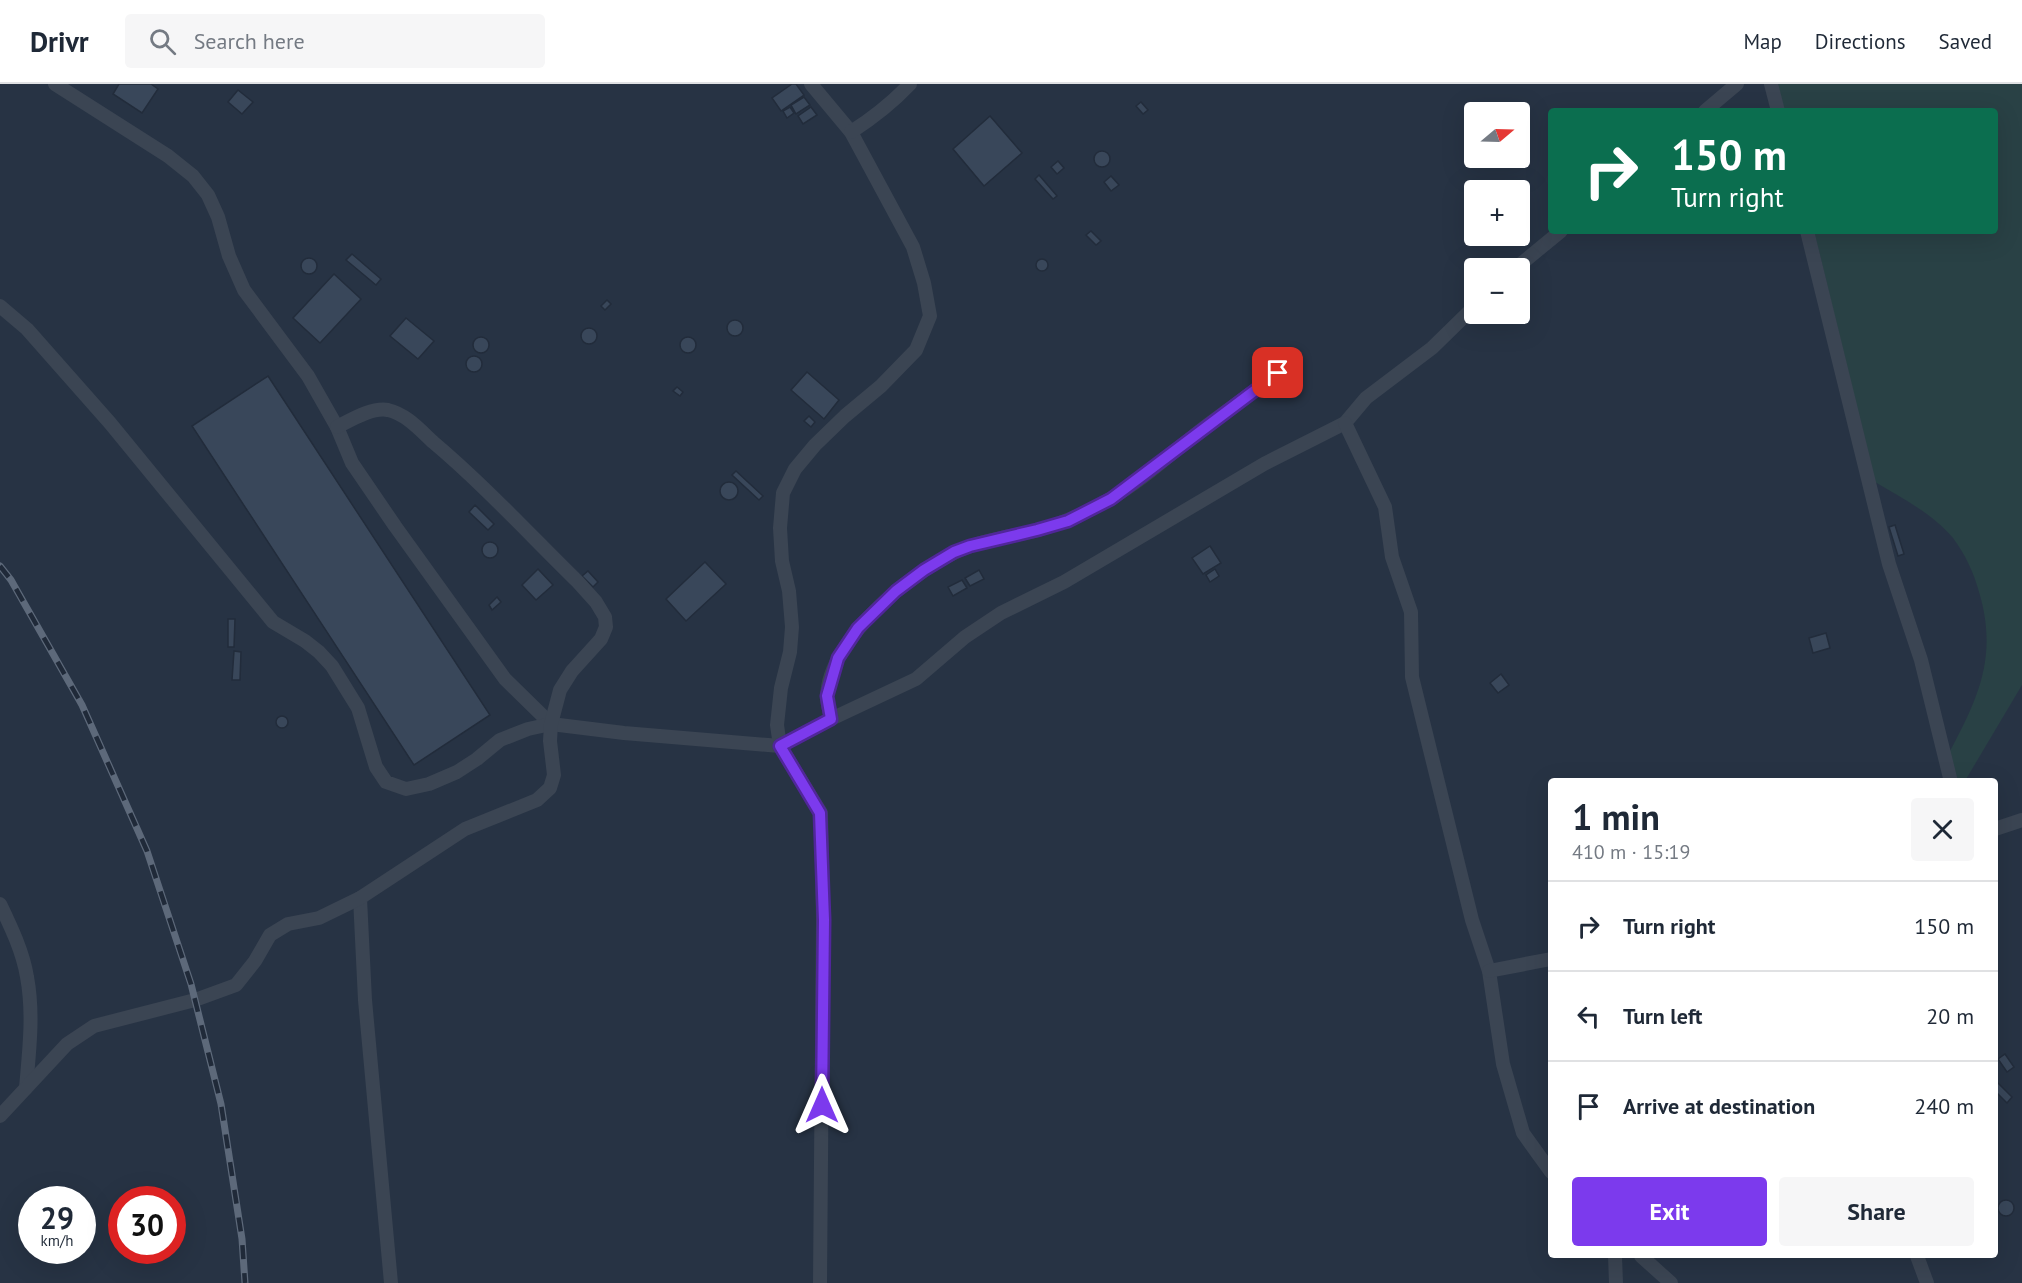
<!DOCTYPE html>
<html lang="en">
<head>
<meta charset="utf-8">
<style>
  :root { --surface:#fff; --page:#f6f6f7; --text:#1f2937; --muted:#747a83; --line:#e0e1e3; --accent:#7c3aed }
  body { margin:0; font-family:"PT Sans",sans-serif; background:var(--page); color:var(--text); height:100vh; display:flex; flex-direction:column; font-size:22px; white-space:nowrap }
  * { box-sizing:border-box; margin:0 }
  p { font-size:20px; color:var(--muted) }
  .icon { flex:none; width:33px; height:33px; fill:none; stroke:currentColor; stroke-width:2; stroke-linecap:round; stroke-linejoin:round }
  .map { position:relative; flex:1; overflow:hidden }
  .side { position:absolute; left:1548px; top:694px; width:450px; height:480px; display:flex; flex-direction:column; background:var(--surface); border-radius:6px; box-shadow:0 6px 24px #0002 }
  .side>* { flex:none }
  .hud { position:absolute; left:1548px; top:24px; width:450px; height:126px; border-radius:6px; box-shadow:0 6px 24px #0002; background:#0b6e4f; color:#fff; overflow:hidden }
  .needle { width:39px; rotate:71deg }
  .tools { position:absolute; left:1464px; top:18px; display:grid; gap:12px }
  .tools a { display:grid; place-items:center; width:66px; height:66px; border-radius:6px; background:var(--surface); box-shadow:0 6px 24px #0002; font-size:30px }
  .speed { position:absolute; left:18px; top:1102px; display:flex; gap:12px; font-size:30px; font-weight:700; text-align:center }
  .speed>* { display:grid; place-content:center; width:78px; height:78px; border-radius:50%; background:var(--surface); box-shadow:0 6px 24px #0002; line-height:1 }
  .speed small { font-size:15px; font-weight:400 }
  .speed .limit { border:9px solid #d22; background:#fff; color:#111 }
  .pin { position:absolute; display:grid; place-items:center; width:51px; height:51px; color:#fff; margin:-26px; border-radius:12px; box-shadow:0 3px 9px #0006 }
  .me { position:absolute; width:66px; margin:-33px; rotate:0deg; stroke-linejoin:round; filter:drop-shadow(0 0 4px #0008) }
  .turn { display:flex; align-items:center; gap:21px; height:126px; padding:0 24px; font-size:27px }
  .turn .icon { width:78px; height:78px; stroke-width:2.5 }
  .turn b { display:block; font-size:42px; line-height:51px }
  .round { display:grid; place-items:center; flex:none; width:63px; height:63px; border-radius:6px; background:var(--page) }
  .overview { display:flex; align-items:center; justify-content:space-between; height:102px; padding:0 24px }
  h1 { font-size:36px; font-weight:700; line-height:45px }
  .primary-button { display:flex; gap:12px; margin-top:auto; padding:12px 24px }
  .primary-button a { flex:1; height:69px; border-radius:6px; background:var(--accent); color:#fff; font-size:24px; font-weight:700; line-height:69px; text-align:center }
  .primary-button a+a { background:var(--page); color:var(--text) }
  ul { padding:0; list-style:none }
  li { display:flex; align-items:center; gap:18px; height:90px; padding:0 24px; border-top:2px solid var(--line) }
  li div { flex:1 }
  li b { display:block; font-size:22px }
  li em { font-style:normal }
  header { display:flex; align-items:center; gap:36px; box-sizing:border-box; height:84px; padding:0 30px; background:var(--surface); border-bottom:2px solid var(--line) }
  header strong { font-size:28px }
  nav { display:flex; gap:33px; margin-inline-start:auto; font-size:21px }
  .search { width:420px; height:54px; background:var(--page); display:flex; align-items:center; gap:15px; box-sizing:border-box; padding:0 21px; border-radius:6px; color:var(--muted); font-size:22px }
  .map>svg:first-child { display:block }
</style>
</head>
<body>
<header>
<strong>Drivr</strong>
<div class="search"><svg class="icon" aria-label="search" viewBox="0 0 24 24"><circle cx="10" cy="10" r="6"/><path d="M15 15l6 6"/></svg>Search here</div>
<nav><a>Map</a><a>Directions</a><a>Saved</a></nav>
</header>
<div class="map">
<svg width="2022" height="1199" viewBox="0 0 2022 1199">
  <rect width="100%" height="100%" fill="#273344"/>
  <!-- green -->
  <path fill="#294145" d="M 1778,0 L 2022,0 L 2022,601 L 1965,697 L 1958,697 L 1949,669 C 1979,613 1998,571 1979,508 C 1974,489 1965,470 1953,454 C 1933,430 1902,414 1875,398 L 1814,147 L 1995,147 L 1995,27 L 1784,27 Z"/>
  <!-- building -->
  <g fill="#39475a" stroke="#222c3b" stroke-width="1.5">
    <path d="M 119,0 L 151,0 L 158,5 L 142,29 L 113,10 Z"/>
    <path d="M 792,0 L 796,0 L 804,11 L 781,27 L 772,14 Z"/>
    <path d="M 238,6 L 253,18 L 242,30 L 228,18 Z"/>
    <path d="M 804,13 L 810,21 L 796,30 L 791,21 Z"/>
    <path d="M 1141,18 L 1148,26 L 1143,30 L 1136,22 Z"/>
    <path d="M 790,23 L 794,29 L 787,34 L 783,27 Z"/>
    <path d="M 811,23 L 817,31 L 803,40 L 798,32 Z"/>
    <path d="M 990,32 L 1022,69 L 984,102 L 953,65 Z"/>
    <circle cx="1102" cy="75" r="8"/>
    <path d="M 1058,77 L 1064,84 L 1057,90 L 1051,83 Z"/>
    <path d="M 1039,91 L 1057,112 L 1053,115 L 1035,95 Z"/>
    <path d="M 1111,92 L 1119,101 L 1111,107 L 1104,98 Z"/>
    <path d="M 1091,147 L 1101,157 L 1096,161 L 1086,151 Z"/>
    <path d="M 352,170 L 381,195 L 376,201 L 346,176 Z"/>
    <circle cx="309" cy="182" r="8"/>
    <circle cx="1042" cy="181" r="6"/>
    <path d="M 334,190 L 361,215 L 320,259 L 293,234 Z"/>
    <path d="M 607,216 L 611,220 L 605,226 L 601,222 Z"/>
    <path d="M 406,234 L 434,257 L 418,275 L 390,252 Z"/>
    <circle cx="735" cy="244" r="8"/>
    <circle cx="589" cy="252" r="8"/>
    <circle cx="481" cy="261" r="8"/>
    <circle cx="688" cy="261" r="8"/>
    <circle cx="474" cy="280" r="8"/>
    <path d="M 807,288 L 839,316 L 824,335 L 791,306 Z"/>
    <path d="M 268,292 L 490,631 L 414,681 L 192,342 Z"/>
    <path d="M 677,303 L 683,308 L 680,312 L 673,307 Z"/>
    <path d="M 809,332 L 815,338 L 811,343 L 804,337 Z"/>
    <path d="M 736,387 L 763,412 L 759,416 L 732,391 Z"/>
    <circle cx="729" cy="407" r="9"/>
    <path d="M 475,421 L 494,440 L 488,446 L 469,428 Z"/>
    <path d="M 1895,441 L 1904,470 L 1898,472 L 1889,443 Z"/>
    <circle cx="490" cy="466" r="8"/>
    <path d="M 1210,462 L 1221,479 L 1203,490 L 1192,474 Z"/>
    <path d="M 705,478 L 726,500 L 686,537 L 666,515 Z"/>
    <path d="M 538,485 L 553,501 L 536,516 L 522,501 Z"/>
    <path d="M 1215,485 L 1219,492 L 1210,498 L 1206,491 Z"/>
    <path d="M 979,486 L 984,495 L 970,502 L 965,494 Z"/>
    <path d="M 588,487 L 598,498 L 593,503 L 582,492 Z"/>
    <path d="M 962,496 L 967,504 L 953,512 L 948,503 Z"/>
    <path d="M 497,513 L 501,518 L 492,526 L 489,521 Z"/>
    <path d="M 228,535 L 235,535 L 234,563 L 228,563 Z"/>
    <path d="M 1826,549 L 1830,564 L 1813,569 L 1809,554 Z"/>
    <path d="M 234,567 L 241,568 L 240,596 L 232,596 Z"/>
    <path d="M 1501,590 L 1509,601 L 1498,609 L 1490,599 Z"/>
    <circle cx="282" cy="638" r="6"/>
    <path d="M 2005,970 L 2014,983 L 2007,988 L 1998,975 Z"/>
    <path d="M 1997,998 L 2012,1013 L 2007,1019 L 1995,1007 L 1995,1000 Z"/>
    <circle cx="2006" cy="1124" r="8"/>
  </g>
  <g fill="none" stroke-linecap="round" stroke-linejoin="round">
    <!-- minor -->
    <g stroke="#3b4553" stroke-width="14">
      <path d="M 55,0 L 168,72 L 193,92 L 208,111 L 218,133 L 229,172 L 244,206 L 308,292 L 337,343 L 352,379 L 395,442 L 505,595 L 551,640"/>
      <path d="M 811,0 L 851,48 L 913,163 L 924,199 L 930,232 L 916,266 L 881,302 L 845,332 L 815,361 L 795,385 L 783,409 L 780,444 L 782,477 L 789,507 L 792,543 L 790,568 L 781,604 L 777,641 L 780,662 L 821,729 L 823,836 L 820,1199"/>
      <path d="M 1771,0 L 1778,27"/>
      <path d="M 1705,27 L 1737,0"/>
      <path d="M 851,48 C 873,34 892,19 910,0"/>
      <path d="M 1807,147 L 1889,480 L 1921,576 L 1951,698"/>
      <path d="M 1516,184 L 1561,147"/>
      <path d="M 0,222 L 27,245 L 110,339 L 273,538 L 305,557 L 319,568 L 332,582 L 358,624 L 376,683 L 386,698 L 406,705 L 429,700 L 457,688 L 477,675 L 500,656 L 528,645 L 551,640 L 624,649 L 780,662 L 831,635 L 916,595 L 965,553 L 1001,529 L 1064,498 L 1264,380 L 1345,339 L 1366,314 L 1432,264 L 1474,223"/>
      <path d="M 1345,339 L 1385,423 L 1392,473 L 1411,528 L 1412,593 L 1472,836 L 1489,887 L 1503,980 L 1523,1049 L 1551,1088"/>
      <path d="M 831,635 C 830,628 827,620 827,613 C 828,554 918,481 968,463 C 989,455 1013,452 1035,447 C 1061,440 1086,429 1110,415 C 1143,396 1171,369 1201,346 C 1226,327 1252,309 1278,289"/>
      <path d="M 1995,745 L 2022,736"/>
      <path d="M 360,814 L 365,916 L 391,1199"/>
      <path d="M 0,820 C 11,843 23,868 27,893 C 34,930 29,968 26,1004"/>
      <path d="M 1489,887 L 1551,875"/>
      <path d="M 0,1032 L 67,960 L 94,942 L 195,916 L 236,901 L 255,877 L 270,851 L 288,840 L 319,834 L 360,814 L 465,745 L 537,716 L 550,704 L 554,691 L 550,657 L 551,640 L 560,606 L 572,587 L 601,555 L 606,543 L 605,533 L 596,518 L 578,498 C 530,451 484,401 433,358 C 420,346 406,330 388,326 C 372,323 351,336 337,343"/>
      <path d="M 1615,1172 L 1616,1199"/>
      <path d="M 1641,1172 L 1671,1199"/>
      <path d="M 1917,1172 L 1927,1199"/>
    </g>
    <defs>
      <path id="rail" d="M 0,482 L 11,496 L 82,621 L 147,767 L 191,900 L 221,1020 L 242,1155 L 245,1199"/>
    </defs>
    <!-- rail casing -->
    <use href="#rail" stroke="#5d697a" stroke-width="7"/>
    <!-- rail -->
    <use href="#rail" stroke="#202a39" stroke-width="4.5" stroke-dasharray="14" stroke-linecap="butt"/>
  </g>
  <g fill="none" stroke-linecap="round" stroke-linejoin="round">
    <defs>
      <path id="route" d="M 822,1021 L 824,836 L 820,729 L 780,662 L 831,635 L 827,612 L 838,574 L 858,544 L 896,507 L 924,486 L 954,468 L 970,462 L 1037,446 L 1068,437 L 1111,415 L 1278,289"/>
    </defs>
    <!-- route casing -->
    <use href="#route" stroke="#51269a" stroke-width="15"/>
    <!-- route -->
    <use href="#route" stroke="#7c3aed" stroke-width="10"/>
  </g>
</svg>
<div class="tools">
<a><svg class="needle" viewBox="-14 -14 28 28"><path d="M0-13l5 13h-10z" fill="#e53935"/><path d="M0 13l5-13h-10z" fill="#747a83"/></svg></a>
<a>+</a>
<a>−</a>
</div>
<div class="speed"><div>29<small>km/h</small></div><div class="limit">30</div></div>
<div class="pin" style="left:1278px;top:289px;background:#d93025"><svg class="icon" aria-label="arrive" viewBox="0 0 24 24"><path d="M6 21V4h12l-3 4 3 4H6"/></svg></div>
<svg class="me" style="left:822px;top:1021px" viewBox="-20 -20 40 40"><path d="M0-17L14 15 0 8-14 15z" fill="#7c3aed" stroke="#fff" stroke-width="4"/></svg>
<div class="hud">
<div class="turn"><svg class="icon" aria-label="right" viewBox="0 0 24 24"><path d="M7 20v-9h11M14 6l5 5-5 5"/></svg><div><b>150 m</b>Turn right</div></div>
</div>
<section class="side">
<div class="overview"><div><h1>1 min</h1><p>410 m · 15:19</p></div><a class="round"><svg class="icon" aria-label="close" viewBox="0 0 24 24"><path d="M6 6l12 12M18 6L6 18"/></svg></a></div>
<ul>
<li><svg class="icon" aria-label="right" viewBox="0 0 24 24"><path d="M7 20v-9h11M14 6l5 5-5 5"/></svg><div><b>Turn right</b></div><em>150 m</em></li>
<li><svg class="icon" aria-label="left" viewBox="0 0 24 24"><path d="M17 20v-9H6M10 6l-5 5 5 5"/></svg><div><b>Turn left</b></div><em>20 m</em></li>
<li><svg class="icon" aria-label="arrive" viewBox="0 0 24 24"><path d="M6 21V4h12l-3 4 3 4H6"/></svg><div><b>Arrive at destination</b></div><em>240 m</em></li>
</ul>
<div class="primary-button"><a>Exit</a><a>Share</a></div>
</section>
</div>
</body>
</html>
